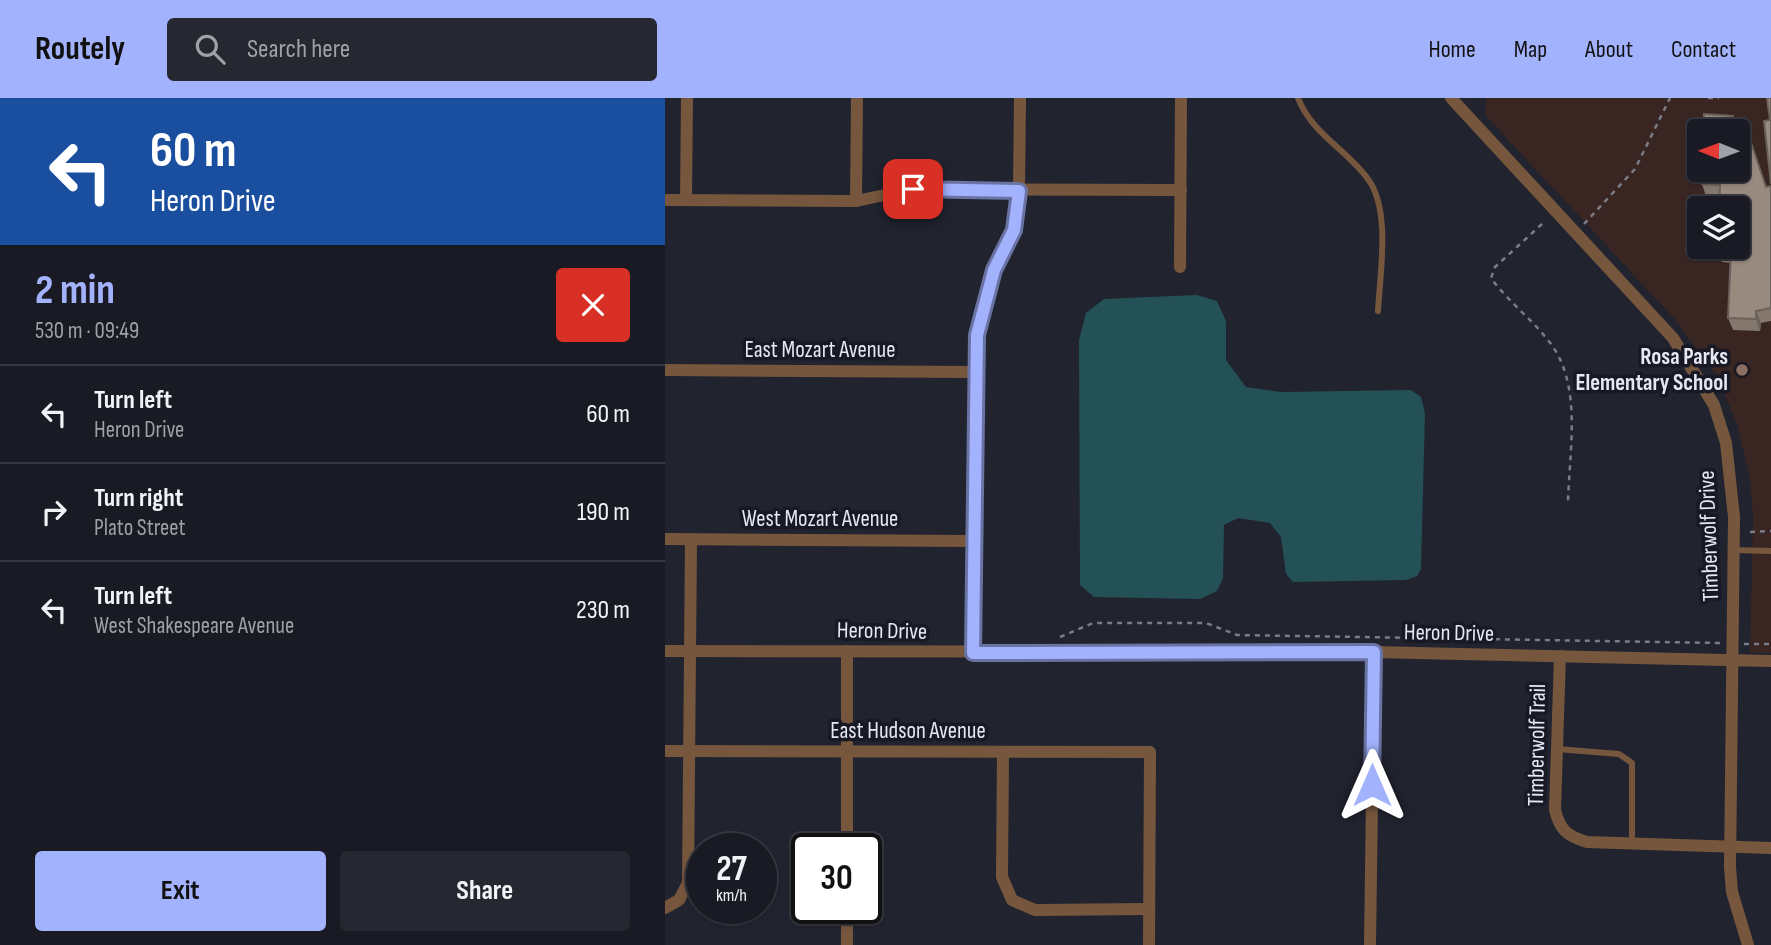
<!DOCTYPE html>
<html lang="en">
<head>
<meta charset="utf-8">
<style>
  :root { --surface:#191a23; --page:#262730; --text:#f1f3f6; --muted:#9fa1a6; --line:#373841; --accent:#a3b2fd }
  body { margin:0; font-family:"Sofia Sans Condensed",sans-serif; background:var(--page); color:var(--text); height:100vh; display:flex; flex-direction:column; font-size:26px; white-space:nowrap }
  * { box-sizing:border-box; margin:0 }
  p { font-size:23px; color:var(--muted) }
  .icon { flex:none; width:38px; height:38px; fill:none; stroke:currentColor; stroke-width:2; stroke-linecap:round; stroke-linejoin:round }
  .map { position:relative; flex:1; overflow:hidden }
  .details { display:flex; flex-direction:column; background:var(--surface); width:665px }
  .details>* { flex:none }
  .guide { background:#1a4fa0; color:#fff; overflow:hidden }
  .needle { width:46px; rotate:271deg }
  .tools { position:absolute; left:1022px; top:21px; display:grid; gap:14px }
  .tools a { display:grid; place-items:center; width:63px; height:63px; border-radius:7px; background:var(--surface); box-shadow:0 2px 5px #0004,0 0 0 2px var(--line); font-size:35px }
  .speed { position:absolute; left:21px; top:735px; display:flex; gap:14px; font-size:35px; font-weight:700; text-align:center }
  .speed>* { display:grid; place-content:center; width:91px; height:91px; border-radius:50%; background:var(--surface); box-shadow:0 2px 5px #0004,0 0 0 2px var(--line); line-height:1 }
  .speed small { font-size:18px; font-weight:400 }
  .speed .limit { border:4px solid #111; border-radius:10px; background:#fff; color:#111 }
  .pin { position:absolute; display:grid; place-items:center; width:60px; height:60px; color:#fff; margin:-30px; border-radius:14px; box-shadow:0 4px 10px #0006 }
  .me { position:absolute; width:77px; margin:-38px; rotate:0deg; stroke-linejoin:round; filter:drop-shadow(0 0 5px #0008) }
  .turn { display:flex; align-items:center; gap:24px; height:147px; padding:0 35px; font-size:32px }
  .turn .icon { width:91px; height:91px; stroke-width:2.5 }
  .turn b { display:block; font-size:49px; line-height:60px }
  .round { display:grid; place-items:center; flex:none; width:74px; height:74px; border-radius:7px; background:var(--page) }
  .summary { display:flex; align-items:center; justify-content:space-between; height:119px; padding:0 35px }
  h1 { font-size:42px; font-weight:700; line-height:52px; color:var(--accent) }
  .primary-button { display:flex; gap:14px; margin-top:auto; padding:14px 35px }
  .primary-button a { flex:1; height:80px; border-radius:7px; background:var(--accent); color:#111; font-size:28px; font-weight:700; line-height:80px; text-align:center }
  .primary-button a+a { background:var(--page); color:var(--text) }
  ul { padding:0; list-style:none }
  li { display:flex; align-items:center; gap:21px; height:98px; padding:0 35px; border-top:2px solid var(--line) }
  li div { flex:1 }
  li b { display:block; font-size:26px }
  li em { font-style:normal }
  header { display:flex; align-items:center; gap:42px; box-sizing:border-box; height:98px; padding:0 35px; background:var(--accent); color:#111 }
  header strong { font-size:33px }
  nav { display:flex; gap:38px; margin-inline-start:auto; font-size:24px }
  .search { width:490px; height:63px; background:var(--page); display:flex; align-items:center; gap:18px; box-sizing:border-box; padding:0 24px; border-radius:7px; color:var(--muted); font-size:26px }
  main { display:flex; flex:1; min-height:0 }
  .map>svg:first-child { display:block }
</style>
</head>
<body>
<header>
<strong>Routely</strong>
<div class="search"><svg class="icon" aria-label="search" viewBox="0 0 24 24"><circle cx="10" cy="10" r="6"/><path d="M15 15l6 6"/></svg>Search here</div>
<nav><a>Home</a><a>Map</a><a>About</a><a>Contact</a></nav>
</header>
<main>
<section class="details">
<div class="guide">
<div class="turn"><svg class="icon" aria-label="left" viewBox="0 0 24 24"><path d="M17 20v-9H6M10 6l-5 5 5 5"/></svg><div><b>60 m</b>Heron Drive</div></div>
</div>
<div class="summary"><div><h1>2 min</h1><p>530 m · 09:49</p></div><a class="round" style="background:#d93025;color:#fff"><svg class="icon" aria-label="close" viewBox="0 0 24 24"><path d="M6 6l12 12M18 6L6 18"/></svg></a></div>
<ul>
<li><svg class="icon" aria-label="left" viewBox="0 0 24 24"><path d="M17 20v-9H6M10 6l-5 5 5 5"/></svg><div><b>Turn left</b><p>Heron Drive</p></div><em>60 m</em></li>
<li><svg class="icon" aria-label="right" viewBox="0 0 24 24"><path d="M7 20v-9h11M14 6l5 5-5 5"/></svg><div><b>Turn right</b><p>Plato Street</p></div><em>190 m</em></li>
<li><svg class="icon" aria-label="left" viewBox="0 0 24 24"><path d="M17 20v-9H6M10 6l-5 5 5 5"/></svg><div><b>Turn left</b><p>West Shakespeare Avenue</p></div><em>230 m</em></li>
</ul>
<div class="primary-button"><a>Exit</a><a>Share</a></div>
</section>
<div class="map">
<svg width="1106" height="847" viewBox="0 0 1106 847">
  <rect width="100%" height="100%" fill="#21232f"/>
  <!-- education -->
  <path fill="#392622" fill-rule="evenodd" d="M 821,0 L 1106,0 L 1106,555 L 1085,555 L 1088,417 L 1085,381 L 1072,326 L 1052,278 L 1007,218 L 821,18 ZM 1034,33 L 1073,33 L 1073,72 L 1034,72 ZM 1034,110 L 1073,110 L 1073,149 L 1034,149 Z"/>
  <!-- water -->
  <path fill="#245156" d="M 532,197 L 552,203 L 561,223 L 561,262 L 581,289 L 616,294 L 746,292 L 756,299 L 760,315 L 756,471 L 752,478 L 741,482 L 628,484 L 621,476 L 616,439 L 605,425 L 573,420 L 559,427 L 558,480 L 552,493 L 535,501 L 429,499 L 415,487 L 414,242 L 421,215 L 439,201 Z"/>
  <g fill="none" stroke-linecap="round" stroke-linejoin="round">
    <!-- path -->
    <g stroke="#7b7c87" stroke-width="2.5" stroke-dasharray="5 5" stroke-linecap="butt">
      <path d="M 1043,0 L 1054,0"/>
      <path d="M 877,126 L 830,169 L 826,180 C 844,205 871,224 888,249 C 917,291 904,356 903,404"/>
      <path d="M 919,126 L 970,71 L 1005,0"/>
      <path d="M 1085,434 L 1106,433"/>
      <path d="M 395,539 L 428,525 L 541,525 L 572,537 L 1055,545"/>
      <path d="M 1079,546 L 1106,546"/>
    </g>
    <!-- service -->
    <g stroke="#76573d" stroke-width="6">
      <path d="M 633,0 C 647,36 681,51 703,81 C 726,112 715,176 713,213"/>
      <path d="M 1068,452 L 1106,453"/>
      <path d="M 892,651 L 954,656 L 967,665 L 967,745"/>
    </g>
    <!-- minor -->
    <g stroke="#76573d" stroke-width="12">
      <path d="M 786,0 L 1008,240 L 1049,307 L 1061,345 L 1069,419 L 1065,769 L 1067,794 L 1083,847"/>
      <path d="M 0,102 L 191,103 L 248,91 L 516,92"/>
      <path d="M 21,102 L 22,0"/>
      <path d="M 191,103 L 192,0"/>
      <path d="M 515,169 L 516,0"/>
      <path d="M 0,272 L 310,274"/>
      <path d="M 0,441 L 309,443"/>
      <path d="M 0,553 L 709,554 L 1106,563"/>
      <path d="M 308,555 L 312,237 L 329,172 L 349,132 L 354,93 L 355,0"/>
      <path d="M 895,558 L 890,712 C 895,732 902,738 922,744 L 1106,750"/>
      <path d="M 0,653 L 485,654 L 484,847"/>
      <path d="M 338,654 L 337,779 L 347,802 L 370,812 L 484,811"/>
      <path d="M 182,751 L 182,553"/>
      <path d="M 0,810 L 14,802 L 23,785 L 26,442"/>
      <path d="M 182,810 L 182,847"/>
      <path d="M 705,847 L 709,554"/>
    </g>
  </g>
  <!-- wall -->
  <path fill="#84776e" d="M 1068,18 L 1101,89 L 1106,88 L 1106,223 L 1096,225 L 1095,233 L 1068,232 L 1063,220 L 1065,165 L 1057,164 L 1052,152 L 1054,99 L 1041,98 L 1037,86 Z"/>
  <!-- shaded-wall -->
  <path fill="#6b615a" d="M 1091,213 L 1096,225 L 1095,233 L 1091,221 Z"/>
  <!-- building -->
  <g fill="#998a80" stroke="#6b615a" stroke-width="2">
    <path d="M 1102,0 L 1106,0 L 1106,86 L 1099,23 L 1105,22 Z"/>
    <path d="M 1039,16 L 1068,18 L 1067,28 L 1079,24 L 1101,89 L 1106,88 L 1106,210 L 1091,213 L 1091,221 L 1063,220 L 1066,152 L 1052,152 L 1052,149 L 1073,149 L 1073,110 L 1054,110 L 1055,87 L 1037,86 L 1037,72 L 1073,72 L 1073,33 L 1038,33 Z"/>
  </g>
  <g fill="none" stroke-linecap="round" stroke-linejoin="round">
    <defs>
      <path id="route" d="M 248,91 L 354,93 L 349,132 L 329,172 L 312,237 L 308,555 L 709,554 L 707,687"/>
    </defs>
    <!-- route casing -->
    <use href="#route" stroke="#6a74a4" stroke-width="18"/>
    <!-- route -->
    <use href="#route" stroke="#a3b2fd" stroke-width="12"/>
  </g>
  <!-- markers -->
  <circle fill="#8d6e63" stroke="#181925" stroke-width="2.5" cx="1077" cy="272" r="7"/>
  <g text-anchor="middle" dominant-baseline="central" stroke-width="7" stroke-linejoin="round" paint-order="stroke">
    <!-- street labels -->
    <g font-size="23" fill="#e6e7f0" stroke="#181925">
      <text x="155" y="252">East Mozart Avenue</text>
      <text x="155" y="421">West Mozart Avenue</text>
      <text transform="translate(1044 438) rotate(-92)">Timberwolf Drive</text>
      <text transform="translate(217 533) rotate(1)">Heron Drive</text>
      <text transform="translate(784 535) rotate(1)">Heron Drive</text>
      <text x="243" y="633">East Hudson Avenue</text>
      <text transform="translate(872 647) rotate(-89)">Timberwolf Trail</text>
    </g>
    <!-- poi labels -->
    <g font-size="23" font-weight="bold" fill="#e6e7f0" stroke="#181925" text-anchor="end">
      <text x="1063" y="259">Rosa Parks<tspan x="1063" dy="26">Elementary School</tspan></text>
    </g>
  </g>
</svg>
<div class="tools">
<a><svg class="needle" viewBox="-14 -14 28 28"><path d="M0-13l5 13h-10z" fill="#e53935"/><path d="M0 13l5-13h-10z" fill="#9fa1a6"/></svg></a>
<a><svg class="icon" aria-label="layers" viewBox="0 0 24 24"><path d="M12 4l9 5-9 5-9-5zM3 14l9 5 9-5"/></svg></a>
</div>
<div class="speed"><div>27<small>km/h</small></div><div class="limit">30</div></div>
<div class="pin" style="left:248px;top:91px;background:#d93025"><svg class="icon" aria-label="arrive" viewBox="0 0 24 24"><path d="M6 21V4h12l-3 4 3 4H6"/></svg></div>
<svg class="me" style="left:707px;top:687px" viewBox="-20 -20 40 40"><path d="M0-17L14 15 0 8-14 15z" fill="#a3b2fd" stroke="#fff" stroke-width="4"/></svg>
</div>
</main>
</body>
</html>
